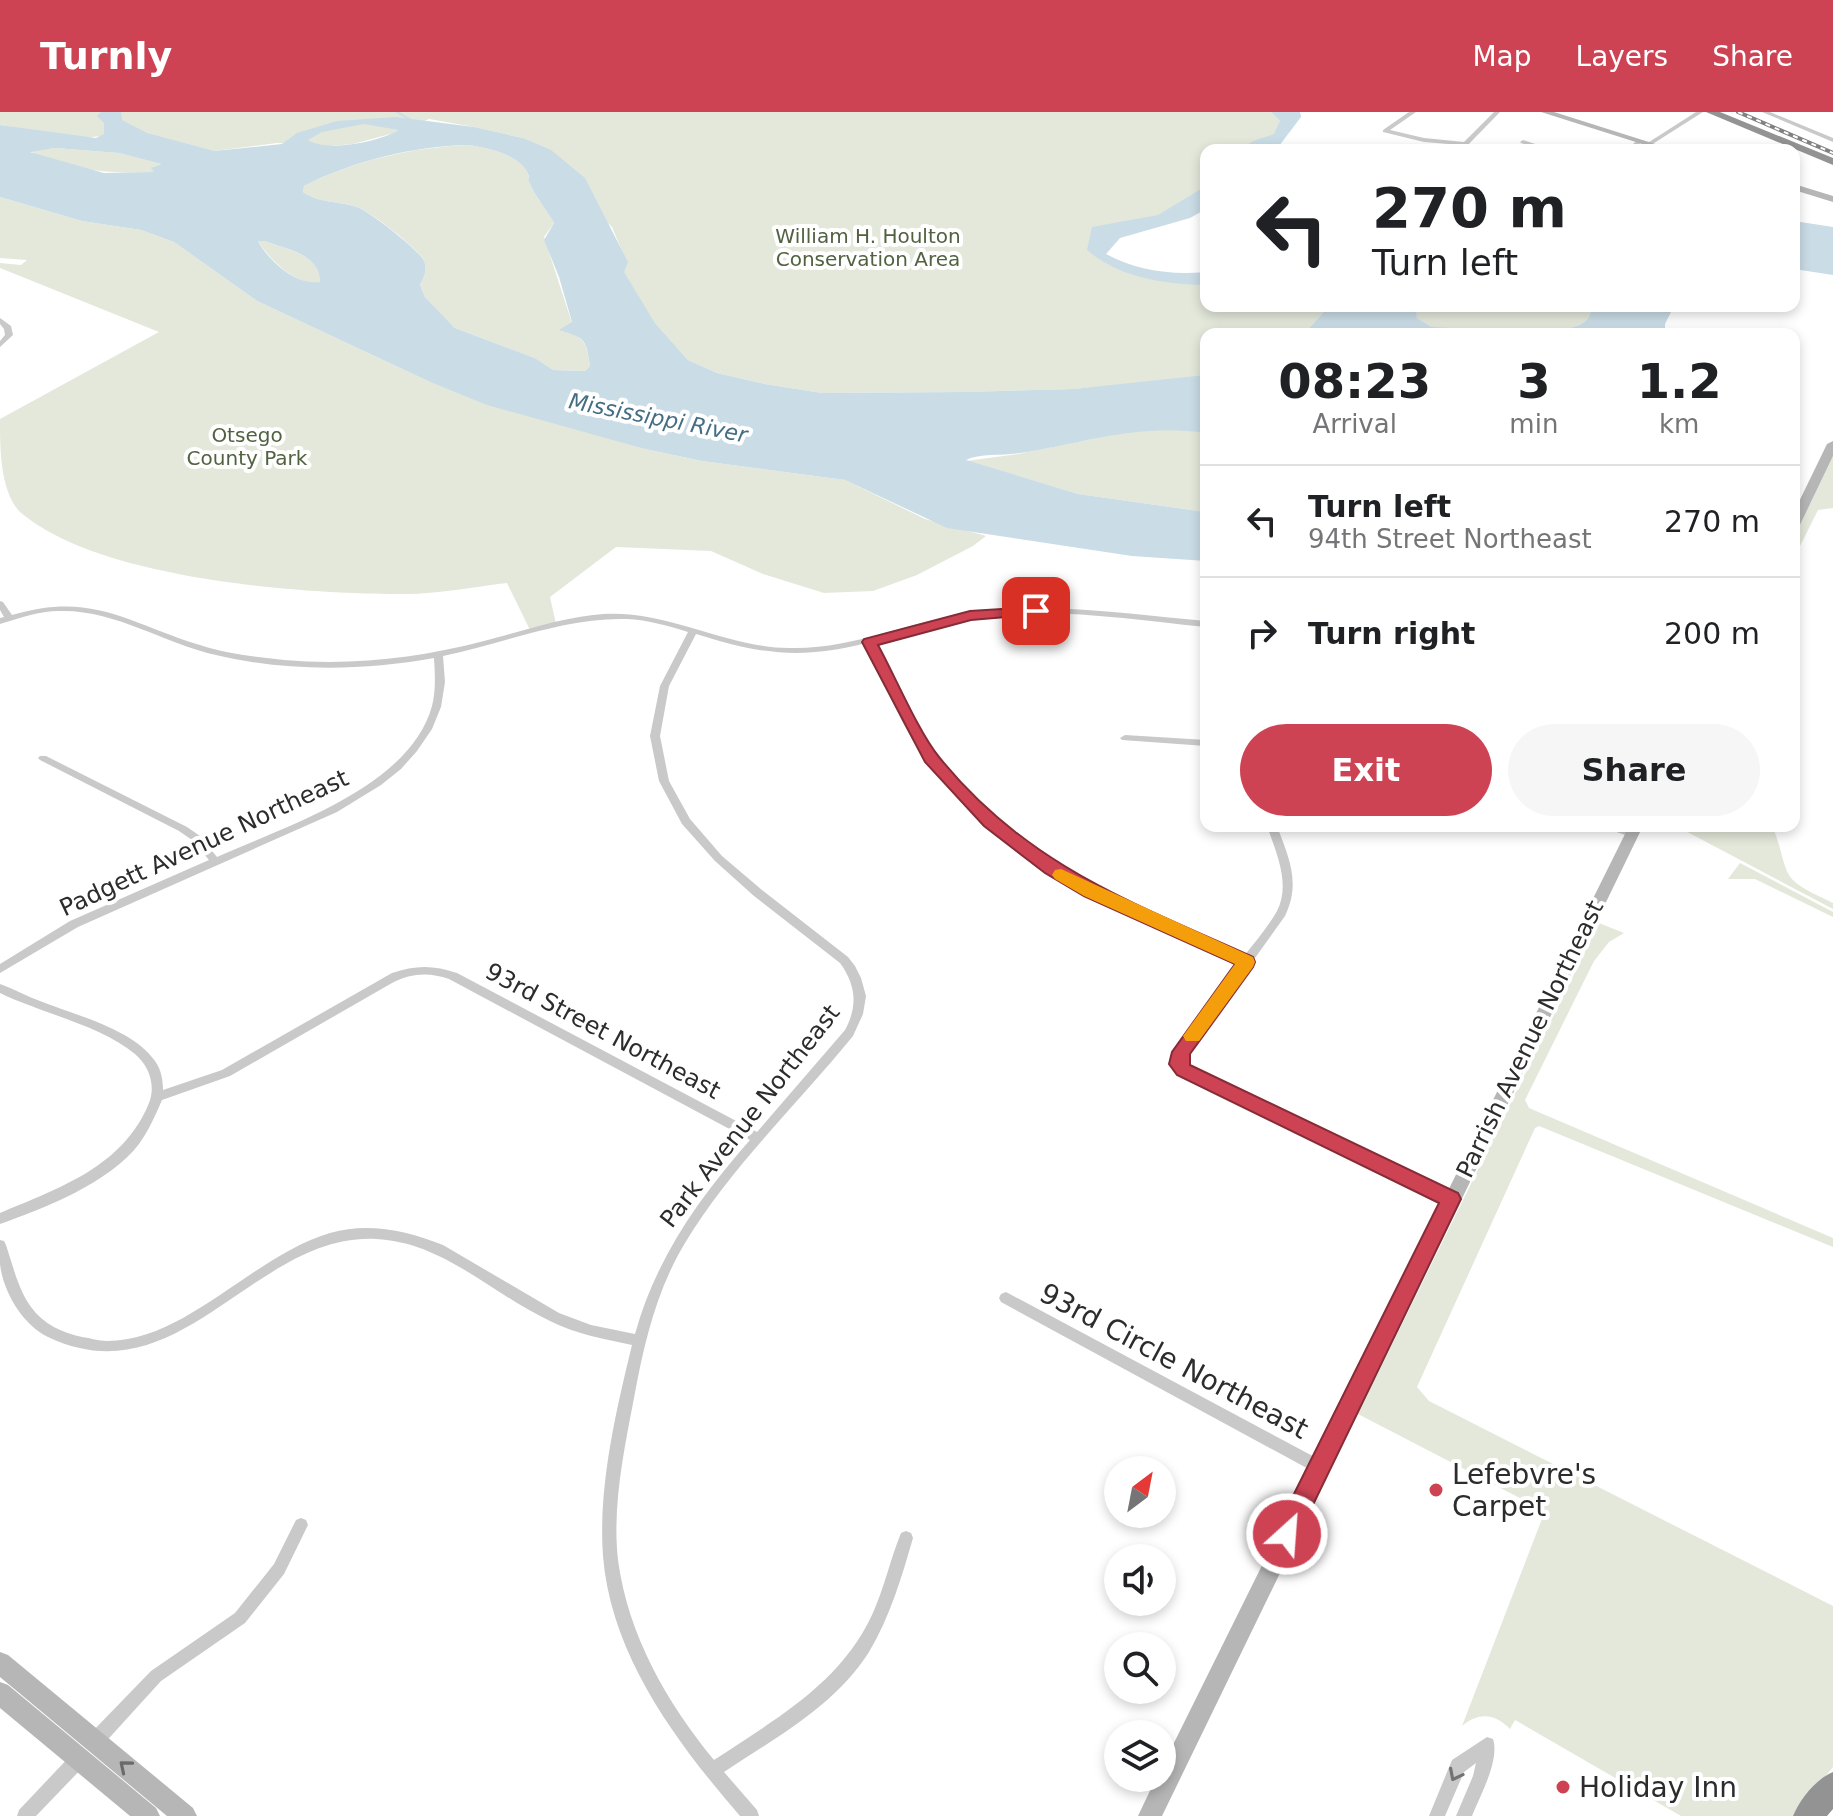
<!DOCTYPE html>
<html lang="en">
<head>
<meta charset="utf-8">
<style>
  :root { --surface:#fff; --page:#f6f6f6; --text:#202124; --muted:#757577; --line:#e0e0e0; --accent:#ce4354 }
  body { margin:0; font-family:"DejaVu Sans",sans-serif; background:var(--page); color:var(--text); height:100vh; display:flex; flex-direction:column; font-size:30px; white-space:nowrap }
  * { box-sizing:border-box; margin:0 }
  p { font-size:26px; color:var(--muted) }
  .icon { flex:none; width:44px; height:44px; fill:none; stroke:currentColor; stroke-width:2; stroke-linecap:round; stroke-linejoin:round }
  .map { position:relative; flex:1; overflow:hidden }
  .panel { position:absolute; left:1200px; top:216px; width:600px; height:504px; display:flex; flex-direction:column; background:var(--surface); border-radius:16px; box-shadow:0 4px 12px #0003 }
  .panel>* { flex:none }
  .top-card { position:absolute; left:1200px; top:32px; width:600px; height:168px; border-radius:16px; box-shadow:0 4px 12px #0003; background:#fff; color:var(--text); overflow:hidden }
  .needle { width:52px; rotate:32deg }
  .tools { position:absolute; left:1104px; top:1344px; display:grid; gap:16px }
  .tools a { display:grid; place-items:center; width:72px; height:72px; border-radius:50%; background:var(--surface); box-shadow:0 4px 12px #0003; font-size:40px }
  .pin { position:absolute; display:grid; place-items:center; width:68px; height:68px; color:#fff; margin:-34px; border-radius:16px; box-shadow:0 4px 12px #0006 }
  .me { position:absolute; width:88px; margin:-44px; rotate:26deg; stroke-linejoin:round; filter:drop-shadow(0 0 6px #0008) }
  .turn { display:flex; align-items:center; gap:28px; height:168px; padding:0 40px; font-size:36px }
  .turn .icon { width:104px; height:104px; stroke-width:2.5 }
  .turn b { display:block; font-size:56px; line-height:68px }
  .eta { display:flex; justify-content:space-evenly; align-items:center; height:136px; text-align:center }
  .eta b { font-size:48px; font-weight:700; line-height:56px }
  .action { display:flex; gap:16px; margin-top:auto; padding:16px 40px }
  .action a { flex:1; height:92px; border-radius:48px; background:var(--accent); color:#fff; font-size:32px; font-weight:700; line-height:92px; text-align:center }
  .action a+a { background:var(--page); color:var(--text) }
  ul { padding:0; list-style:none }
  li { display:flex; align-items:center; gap:24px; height:112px; padding:0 40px; border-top:2px solid var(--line) }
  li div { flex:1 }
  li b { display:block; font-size:30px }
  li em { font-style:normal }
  header { display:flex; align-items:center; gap:48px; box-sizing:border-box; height:112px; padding:0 40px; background:var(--accent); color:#fff }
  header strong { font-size:38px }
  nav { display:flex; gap:44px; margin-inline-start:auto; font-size:28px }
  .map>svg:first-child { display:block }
</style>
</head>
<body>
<header>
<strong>Turnly</strong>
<nav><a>Map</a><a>Layers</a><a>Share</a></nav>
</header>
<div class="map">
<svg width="1833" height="1704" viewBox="0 0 1833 1704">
  <rect width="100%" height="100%" fill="#fff"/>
  <!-- green -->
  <g fill="#e3e8db">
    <path d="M 0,0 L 1271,0 L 1280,9 L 1284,24 L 1267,38 L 1206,38 L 1206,86 L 1107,126 L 1102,142 L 1131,156 L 1206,170 L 1206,194 L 1329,194 L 1304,222 L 1206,222 L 1206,263 L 1192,266 L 1073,277 L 963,280 L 822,281 L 765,272 L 717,261 L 688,248 L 655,211 L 623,160 L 627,151 L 612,115 L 523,26 L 474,15 L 429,7 L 398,20 L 353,32 L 330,34 L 277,31 L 214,39 L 103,24 L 80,26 L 0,13 Z"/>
    <path d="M 469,33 C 487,36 518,42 527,60 C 529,63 528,68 530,72 C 536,86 547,98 554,111 L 544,125 L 572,211 L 561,219 C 584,222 587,232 590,254 L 585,259 L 553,258 L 535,246 L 455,216 L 425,185 L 420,173 C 424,165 428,158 424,149 C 419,137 370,99 357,95 C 339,89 319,91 303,80 L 304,74 C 353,49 413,35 469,33 Z"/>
    <path d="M 55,36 L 119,41 L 161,52 L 153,55 L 155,60 C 114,62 66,59 30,39 Z"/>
    <path d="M 0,85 L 82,109 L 141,118 L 174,130 L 257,189 L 428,269 L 645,337 L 702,349 L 845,368 L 925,407 L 986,424 L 973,434 L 917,463 L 873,479 L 824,481 L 763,462 L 711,439 L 616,435 L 550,485 L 556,512 L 530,518 L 507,471 C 473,475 438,482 405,482 C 303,482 97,468 19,399 C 0,377 0,337 0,307 L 159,220 L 0,156 L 0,151 L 21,153 L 27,148 L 0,146 Z"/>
    <path d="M 258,129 L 265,129 C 286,138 320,141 320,171 C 295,173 270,148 258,129 Z"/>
    <path d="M 1591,194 C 1592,212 1576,215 1561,218 L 1432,215 L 1417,206 L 1414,195 Z"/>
    <path d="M 1174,316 L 1206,321 L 1206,400 L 1078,382 L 966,349 L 1018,342 L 1137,318 Z"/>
    <path d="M 1833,344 L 1833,396 L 1818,398 L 1794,446 L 1794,426 Z"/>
    <path d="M 1676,714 L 1772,714 C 1780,730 1782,751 1789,763 C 1797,776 1820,784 1833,791 L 1833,797 Z"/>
    <path d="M 1740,751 L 1833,800 L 1833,805 L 1755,767 L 1728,767 Z"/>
    <path d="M 1599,811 L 1624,821 L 1609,830 L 1594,849 L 1525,988 L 1529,996 L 1833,1126 L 1833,1135 L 1539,1014 L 1535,1016 L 1417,1275 L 1429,1289 L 1833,1494 L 1833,1655 L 1794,1704 L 1681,1704 L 1515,1608 L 1510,1617 C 1495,1601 1478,1600 1462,1614 L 1545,1399 L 1358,1302 Z"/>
  </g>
  <!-- water -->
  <g fill="#cadce6" fill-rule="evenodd">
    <path d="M 101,0 L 121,0 L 122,8 L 147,21 L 214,39 L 282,32 L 297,21 L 337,9 L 396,5 L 474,15 L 523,26 L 551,38 L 585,66 L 628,150 L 624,160 L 655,211 L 688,248 L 717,261 L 765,272 L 822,281 L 963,280 L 1073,277 L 1206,263 L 1206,321 C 1135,311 1088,331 1020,341 C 1003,344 980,341 966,348 L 1078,382 L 1206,400 L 1206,449 L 1132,444 L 947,416 L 845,368 L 702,349 L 645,337 L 487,293 L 428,269 L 257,189 L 174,130 L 141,118 L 82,109 L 0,85 L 0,13 L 96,26 L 104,22 L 104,11 L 97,4 ZM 364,12 L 399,18 C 381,29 327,41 308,28 L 322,20 ZM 469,33 C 487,36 518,42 527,60 C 531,67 526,64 530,72 C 536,86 547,98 554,111 L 544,128 L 559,165 L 572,210 L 559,218 C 584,226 586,225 590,254 L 585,259 L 553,258 L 535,246 L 455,216 L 425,185 L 420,173 C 424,165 428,158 424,149 C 419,138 369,99 357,95 C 338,89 319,91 303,80 L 304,74 C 353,49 414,34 469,33 ZM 55,36 L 119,41 L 161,52 L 151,56 L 154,60 L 104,61 L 30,40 ZM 258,129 L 265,129 C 287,138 319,141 320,170 C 296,174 268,148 258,129 Z"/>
    <path d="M 1271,0 L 1300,0 L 1301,5 L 1276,38 L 1240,38 L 1253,29 L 1274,22 L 1280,9 Z"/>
    <path d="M 1206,74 L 1206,97 L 1190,106 L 1120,126 L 1106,142 C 1138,159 1170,163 1206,160 L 1206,173 C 1163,172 1120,166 1087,138 L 1092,115 L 1158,103 Z"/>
    <path d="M 1794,109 L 1833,115 L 1833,163 L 1794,157 Z"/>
    <path d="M 1329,194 L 1415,194 L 1417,206 L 1432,215 L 1561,218 C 1576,215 1592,212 1591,194 L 1674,194 L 1665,212 L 1665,222 L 1459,219 L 1304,222 Z"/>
  </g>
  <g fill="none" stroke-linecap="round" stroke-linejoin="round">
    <!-- stream -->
    <path stroke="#cadce6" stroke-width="2" d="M 397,0 L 411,8"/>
    <!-- street -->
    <g fill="#c9c9c9" fill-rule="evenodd">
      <path d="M 1409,0 L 1416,0 L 1390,18 L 1424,26 L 1464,30 L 1494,0 L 1500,0 L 1463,38 L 1457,38 L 1461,33 L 1424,30 L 1383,20 L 1383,18 Z"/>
      <path d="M 1696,0 L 1703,0 L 1651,33 L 1646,32 Z"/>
      <path d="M 1762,0 L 1770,0 L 1833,26 L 1833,30 Z"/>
      <path d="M 1523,28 L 1550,37 L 1551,38 L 1542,38 L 1521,31 L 1520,30 Z"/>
      <path d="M 1638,28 L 1643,29 L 1632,38 L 1625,38 Z"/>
      <path d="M 0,206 L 11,214 L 13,223 L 0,235 L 0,229 L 5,223 L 4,217 L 0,212 Z"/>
      <path d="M 0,489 L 3,490 L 12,503 C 93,479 127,511 200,533 C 227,542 256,545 284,548 C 351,554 419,546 484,529 C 523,519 563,505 603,502 C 668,498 724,535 789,536 C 853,538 912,508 974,500 C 1051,490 1129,502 1206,509 L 1206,515 C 1129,507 1048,494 971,506 C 938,511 906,521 874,529 C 893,568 908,609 933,644 C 1008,746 1132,795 1244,844 C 1255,830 1268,815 1277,799 C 1291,772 1276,740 1267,714 L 1277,714 C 1289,746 1301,771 1285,804 L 1187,941 L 1185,951 L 1194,960 L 1455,1083 L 1457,1087 L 1455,1091 L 1451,1092 L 1447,1091 L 1186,966 L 1173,952 L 1175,940 L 1239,851 C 1126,801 1005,753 928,651 C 901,615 885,572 866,531 C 800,548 760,542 696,522 L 669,574 L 660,624 L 669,669 L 690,707 L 722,744 L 762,778 L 848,845 L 855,854 L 861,866 L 866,884 L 863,902 L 853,924 C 797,993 731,1055 685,1131 C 656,1179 644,1232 634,1286 C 624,1338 612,1395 618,1448 C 628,1523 667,1591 714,1648 C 774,1608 840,1572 872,1503 C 884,1477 890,1448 901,1421 L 906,1419 L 911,1421 L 913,1426 C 902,1464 890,1505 869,1540 C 835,1594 775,1626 724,1660 L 757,1698 L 759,1704 L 740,1704 C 677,1631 611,1544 603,1444 C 598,1375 616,1299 632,1233 C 604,1227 576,1222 550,1209 C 492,1182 443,1130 376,1127 C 254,1121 180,1288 48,1225 C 23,1213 3,1180 0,1152 C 0,1144 0,1136 0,1128 L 4,1129 L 6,1133 C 13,1154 18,1177 31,1195 C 43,1212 63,1221 82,1225 C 90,1226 99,1229 107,1229 C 186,1229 254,1143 330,1121 C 369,1110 407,1119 443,1133 L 559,1201 L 591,1213 L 635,1222 C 656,1146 699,1086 750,1028 L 449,867 C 429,860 411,861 392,871 L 230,964 L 162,988 C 155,1004 149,1018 139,1032 C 109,1071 45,1096 0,1112 L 0,1101 C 59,1076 123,1055 149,991 C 156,973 149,954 135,942 C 100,913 41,901 0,881 L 0,872 C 14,877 26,884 40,889 C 75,903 133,917 155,949 C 161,957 163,968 163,978 L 222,958 L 392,861 C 415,853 434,853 457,861 L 757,1020 L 845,918 C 858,894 856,873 840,851 L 754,784 L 715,749 L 682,712 L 659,669 L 650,624 L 660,574 L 688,520 C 669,514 648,508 627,507 C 564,505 503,532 443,544 L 445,570 L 441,595 L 432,617 L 417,639 L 401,657 L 381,673 L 337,700 L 78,815 L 0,861 L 0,852 L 70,809 L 209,748 L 192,728 L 179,719 L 40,648 L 38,646 L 40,644 L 46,644 L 187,715 L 200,724 L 217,745 C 286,714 410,675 432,594 C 436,578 435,562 434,546 C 362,559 287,560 216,543 C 163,531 114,497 59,499 C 39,499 20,506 0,512 L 0,506 L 4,505 L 0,498 Z"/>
      <path d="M 1125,623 L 1206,628 L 1206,634 L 1122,628 L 1120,626 Z"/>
      <path d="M 1604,714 C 1615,714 1627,714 1636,722 L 1631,725 L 1605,716 Z"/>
      <path d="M 1006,1180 L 1324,1350 L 1326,1355 L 1324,1360 L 1319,1362 L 1314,1360 L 1001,1190 L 999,1186 L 1001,1182 Z"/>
      <path d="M 301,1406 L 306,1408 L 308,1413 L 284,1462 L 245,1511 L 161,1569 L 101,1635 L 95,1637 L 89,1635 L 87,1629 L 89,1623 L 151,1559 L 235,1501 L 274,1452 L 296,1408 Z"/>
      <path d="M 1487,1625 L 1493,1627 C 1500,1648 1480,1684 1472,1704 L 1456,1704 L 1473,1664 L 1476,1651 L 1464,1660 L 1445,1704 L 1429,1704 L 1452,1648 Z"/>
      <path d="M 79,1639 L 85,1641 L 87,1647 L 85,1653 L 36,1704 L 17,1704 L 19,1698 L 73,1641 Z"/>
    </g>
    <!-- secondary -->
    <g fill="#b6b6b6" fill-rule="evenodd">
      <path d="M 1541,0 L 1554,0 L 1674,38 L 1661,38 Z"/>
      <path d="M 1794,72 L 1833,84 L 1833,90 L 1794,78 Z"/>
      <path d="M 1833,329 L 1833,344 L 1800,413 L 1794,417 L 1794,400 L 1827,332 Z"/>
      <path d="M 1629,714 L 1643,714 L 1162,1704 L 1138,1704 L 1156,1666 L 1162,1666 L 1162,1655 Z"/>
      <path d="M 0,1540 L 8,1543 L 193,1696 L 197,1704 L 167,1704 L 0,1565 Z"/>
      <path d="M 0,1570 L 8,1573 L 156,1696 L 160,1704 L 130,1704 L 0,1596 Z"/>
    </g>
    <!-- highway -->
    <g fill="#939393" fill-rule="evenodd">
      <path d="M 1706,0 L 1720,0 L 1833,46 L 1833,53 Z"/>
      <path d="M 1833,1660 L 1833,1697 L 1827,1704 L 1793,1704 C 1800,1687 1816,1667 1833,1660 Z"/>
    </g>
    <defs>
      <path id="rail" d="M 1738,0 L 1833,41"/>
    </defs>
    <!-- rail casing -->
    <use href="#rail" stroke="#818181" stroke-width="4"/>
    <!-- rail -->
    <use href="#rail" stroke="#fff" stroke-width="2" stroke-dasharray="5" stroke-linecap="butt"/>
  </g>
  <!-- one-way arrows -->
  <defs><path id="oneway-chevron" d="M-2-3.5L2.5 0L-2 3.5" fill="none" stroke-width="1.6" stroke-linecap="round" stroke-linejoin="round" transform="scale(2)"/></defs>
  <use stroke="#6a6a6a" href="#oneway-chevron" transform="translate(125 1654) rotate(-140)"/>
  <use stroke="#737373" href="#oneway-chevron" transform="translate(1455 1663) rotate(117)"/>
  <!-- route -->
  <path fill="#ce4354" stroke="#862c37" stroke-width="2" d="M 1036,495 L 1043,499 L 1041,502 L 971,508 L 878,533 C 895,564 918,619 939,645 C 1026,753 1131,790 1253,845 L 1255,850 L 1253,855 L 1190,942 L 1190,953 L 1458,1081 L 1461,1087 L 1295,1430 L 1287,1433 L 1278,1430 L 1275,1422 L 1278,1414 L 1439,1091 L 1177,963 L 1169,952 L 1172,940 L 1235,852 L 1084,784 L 1045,761 L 984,714 L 925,650 L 862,530 L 864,527 L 970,499 Z"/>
  <!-- slow -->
  <path fill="#f59e0b" d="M 1061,757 L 1253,845 L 1255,850 L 1253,855 L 1199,929 L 1186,929 L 1183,924 L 1235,852 L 1084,784 L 1055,767 L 1052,763 L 1055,758 Z"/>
  <!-- markers -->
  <g fill="#ce4354" stroke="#fff" stroke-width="3">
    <circle cx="1436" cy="1378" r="8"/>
    <circle cx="1563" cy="1675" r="8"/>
  </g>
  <g text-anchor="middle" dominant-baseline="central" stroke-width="8" stroke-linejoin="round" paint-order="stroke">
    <!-- far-park labels -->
    <g font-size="20" fill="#516240" stroke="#fff">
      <text x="868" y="124">William H. Houlton<tspan x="868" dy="23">Conservation Area</tspan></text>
      <text x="247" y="323">Otsego<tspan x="247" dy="23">County Park</tspan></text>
    </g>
    <!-- far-water labels -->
    <g font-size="22" font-style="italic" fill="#456e84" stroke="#fff">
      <text transform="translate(658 306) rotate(11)">Mississippi River</text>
    </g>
    <!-- street labels -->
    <g font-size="24" fill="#2c2c2c" stroke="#fff">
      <text transform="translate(204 731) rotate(-25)">Padgett Avenue Northeast</text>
      <text transform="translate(603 919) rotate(28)">93rd Street Northeast</text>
      <text transform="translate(1530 927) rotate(-64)">Parrish Avenue Northeast</text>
      <text transform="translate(750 1004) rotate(-52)">Park Avenue Northeast</text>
    </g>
    <!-- near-street labels -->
    <g font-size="28" fill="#2c2c2c" stroke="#fff">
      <text transform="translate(1174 1249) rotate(28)">93rd Circle Northeast</text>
    </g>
    <!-- near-poi labels -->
    <g font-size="28" fill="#2c2c2c" stroke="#fff" text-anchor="start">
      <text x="1452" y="1362">Lefebvre's<tspan x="1452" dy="32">Carpet</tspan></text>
      <text x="1579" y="1675">Holiday Inn</text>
    </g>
  </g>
</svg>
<div class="tools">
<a><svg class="needle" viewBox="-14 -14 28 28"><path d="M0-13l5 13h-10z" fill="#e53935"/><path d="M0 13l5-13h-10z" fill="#757577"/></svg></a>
<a><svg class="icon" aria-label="sound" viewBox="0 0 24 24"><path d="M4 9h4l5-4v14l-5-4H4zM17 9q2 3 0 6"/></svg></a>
<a><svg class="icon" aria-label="search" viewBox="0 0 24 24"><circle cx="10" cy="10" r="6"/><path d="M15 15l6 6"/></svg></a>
<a><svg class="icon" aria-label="layers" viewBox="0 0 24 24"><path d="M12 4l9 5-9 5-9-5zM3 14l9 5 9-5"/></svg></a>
</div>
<div class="pin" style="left:1036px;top:499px;background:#d93025"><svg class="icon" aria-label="arrive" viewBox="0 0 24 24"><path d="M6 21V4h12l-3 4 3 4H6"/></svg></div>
<svg class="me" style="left:1287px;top:1422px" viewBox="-20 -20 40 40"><circle r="17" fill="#ce4354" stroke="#fff" stroke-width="3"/><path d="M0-11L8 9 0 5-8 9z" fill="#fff"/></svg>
<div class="top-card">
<div class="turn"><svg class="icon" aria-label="left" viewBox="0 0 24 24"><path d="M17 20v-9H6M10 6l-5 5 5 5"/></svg><div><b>270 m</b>Turn left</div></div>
</div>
<section class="panel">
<div class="eta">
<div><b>08:23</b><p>Arrival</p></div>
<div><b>3</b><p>min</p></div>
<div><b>1.2</b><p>km</p></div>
</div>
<ul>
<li><svg class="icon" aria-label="left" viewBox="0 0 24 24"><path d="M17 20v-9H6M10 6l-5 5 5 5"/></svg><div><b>Turn left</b><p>94th Street Northeast</p></div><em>270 m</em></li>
<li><svg class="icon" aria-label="right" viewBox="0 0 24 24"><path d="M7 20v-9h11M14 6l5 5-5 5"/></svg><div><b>Turn right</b></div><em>200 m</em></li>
</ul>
<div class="action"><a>Exit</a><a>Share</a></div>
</section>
</div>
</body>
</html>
